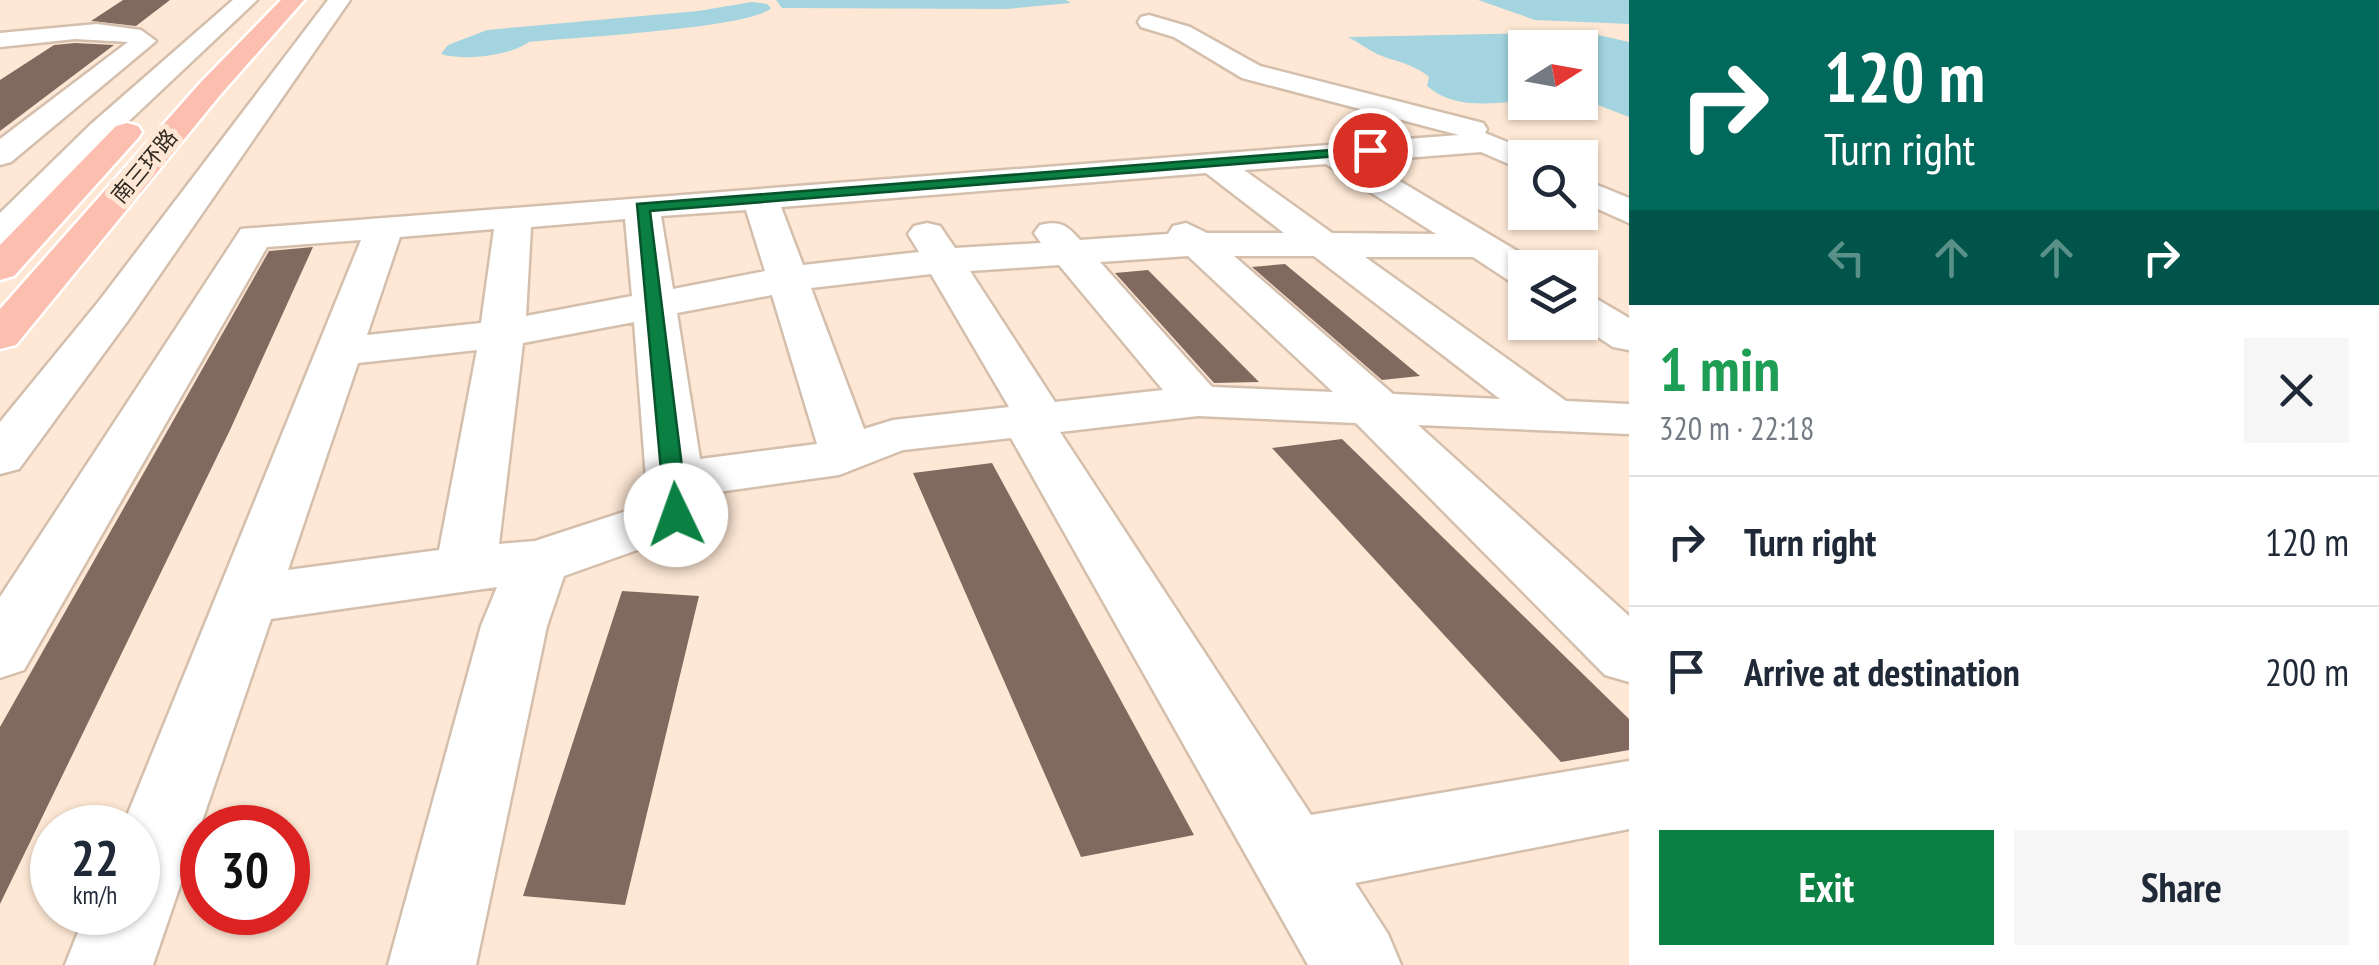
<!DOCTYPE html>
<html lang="en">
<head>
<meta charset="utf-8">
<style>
  :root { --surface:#fff; --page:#f6f6f7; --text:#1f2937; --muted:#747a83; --line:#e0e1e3; --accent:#0b8043 }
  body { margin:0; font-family:"PT Sans Narrow","Noto Sans SC",sans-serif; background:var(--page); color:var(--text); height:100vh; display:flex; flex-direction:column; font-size:38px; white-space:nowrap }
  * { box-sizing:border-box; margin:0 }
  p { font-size:32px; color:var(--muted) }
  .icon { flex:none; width:55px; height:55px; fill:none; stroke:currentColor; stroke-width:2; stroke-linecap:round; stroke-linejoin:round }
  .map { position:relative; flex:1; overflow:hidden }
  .details { display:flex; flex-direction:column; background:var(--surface); width:750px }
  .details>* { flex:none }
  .banner { background:#00695c; color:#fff; overflow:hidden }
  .needle { width:65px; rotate:79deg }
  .controls { position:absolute; left:1508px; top:30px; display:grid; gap:20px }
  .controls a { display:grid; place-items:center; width:90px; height:90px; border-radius:0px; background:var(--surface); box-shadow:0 2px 8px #0004; font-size:50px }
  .speed { position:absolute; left:30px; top:805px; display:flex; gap:20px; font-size:50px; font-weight:700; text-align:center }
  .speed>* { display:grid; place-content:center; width:130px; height:130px; border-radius:50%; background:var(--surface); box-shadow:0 2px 8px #0004; line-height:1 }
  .speed small { font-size:25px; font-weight:400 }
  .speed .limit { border:15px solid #d22; background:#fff; color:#111 }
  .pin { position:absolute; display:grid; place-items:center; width:85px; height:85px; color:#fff; margin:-42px; border:5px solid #fff; border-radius:50%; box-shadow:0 2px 10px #0007 }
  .me { position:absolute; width:110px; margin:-55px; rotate:357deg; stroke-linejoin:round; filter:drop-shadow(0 0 8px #0008) }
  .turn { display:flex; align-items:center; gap:35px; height:210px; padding:0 30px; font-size:45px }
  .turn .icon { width:130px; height:130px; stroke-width:2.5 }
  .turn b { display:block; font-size:70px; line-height:85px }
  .lanes { display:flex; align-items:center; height:95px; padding:0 30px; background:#0003; justify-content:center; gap:50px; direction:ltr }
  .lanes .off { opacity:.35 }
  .round { display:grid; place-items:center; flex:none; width:105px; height:105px; border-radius:0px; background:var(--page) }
  .summary { display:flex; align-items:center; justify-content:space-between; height:170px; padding:0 30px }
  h1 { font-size:60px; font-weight:700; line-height:75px; color:#1e9e55 }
  .primary-button { display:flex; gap:20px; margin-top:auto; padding:20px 30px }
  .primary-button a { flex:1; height:115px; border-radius:0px; background:var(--accent); color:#fff; font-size:40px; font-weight:700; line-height:115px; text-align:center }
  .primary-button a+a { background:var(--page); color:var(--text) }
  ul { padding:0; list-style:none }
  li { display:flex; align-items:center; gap:30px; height:130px; padding:0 30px; border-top:2px solid var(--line) }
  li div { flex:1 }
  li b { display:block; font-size:38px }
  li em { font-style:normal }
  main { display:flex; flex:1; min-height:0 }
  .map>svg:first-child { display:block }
</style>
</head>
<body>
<main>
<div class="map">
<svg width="1629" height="965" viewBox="0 0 1629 965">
  <rect width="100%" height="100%" fill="#fee8d5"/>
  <!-- water -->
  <g fill="#a3d4df">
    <path d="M 776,0 L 1066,0 L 1071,3 L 1006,9 L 782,8 Z"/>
    <path d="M 1478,0 L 1629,0 L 1629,24 L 1535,20 Z"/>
    <path d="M 752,2 L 767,4 L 771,8 C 754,28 567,38 529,42 C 509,56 464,61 441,54 L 448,45 L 487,30 L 698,11 Z"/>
    <path d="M 1585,32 L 1629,42 L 1629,117 L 1580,98 L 1580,48 L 1525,48 L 1525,101 C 1490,103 1455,110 1427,86 L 1429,77 C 1413,63 1395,62 1377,54 C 1367,49 1358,42 1348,37 Z"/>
  </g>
  <!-- building -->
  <g fill="#816960">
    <path d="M 123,0 L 170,0 L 136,26 L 91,21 Z"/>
    <path d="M 75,43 L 114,45 L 0,131 L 0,80 L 54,45 Z"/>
    <path d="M 313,247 L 230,430 L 0,904 L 0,727 L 269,251 Z"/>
    <path d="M 1285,264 L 1420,376 L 1382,380 L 1252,267 Z"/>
    <path d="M 1148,270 L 1259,382 L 1214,383 L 1115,273 Z"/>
    <path d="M 1342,439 L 1629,719 L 1629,750 L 1561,762 L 1272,448 Z"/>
    <path d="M 992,463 L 1194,835 L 1081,857 L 913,473 Z"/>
    <path d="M 622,591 L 699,596 L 625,905 L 523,896 Z"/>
  </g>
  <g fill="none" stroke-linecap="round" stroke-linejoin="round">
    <defs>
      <g id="minor">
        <path d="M 233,0 L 257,0 L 112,137 L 13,242 L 0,245 L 0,213 L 90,125 Z"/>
        <path d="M 328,0 L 350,0 L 129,319 L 19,469 L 0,474 L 0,422 L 99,301 Z"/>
        <path d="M 1149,15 L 1190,27 L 1260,66 L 1483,123 L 1487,129 L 1485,133 L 1537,154 L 1539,158 L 1525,158 L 1525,171 L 1481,152 L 1366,161 L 1539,264 L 1541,268 L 1525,268 L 1525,285 L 1511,282 L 1473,257 L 1365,257 L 1566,401 L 1629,404 L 1629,434 L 1418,425 L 1629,616 L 1629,682 L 1605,675 L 1356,423 L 1198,416 L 1060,432 L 1311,815 L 1629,761 L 1629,829 L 1355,883 L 1388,934 L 1401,965 L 1308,965 L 1011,438 L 903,450 L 839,475 L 704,494 L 705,515 L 696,529 L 564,576 L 547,626 L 476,965 L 388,965 L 481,626 L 497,587 L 271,619 L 153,965 L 65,965 L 86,912 L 138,912 L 138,828 L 122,828 L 361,240 L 267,247 L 24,670 L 0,678 L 0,597 L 241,229 L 1459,135 L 1242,78 L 1174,37 L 1141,27 L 1138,22 L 1141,17 ZM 1326,164 L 1436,234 L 1332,233 L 1244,170 ZM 1206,173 L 1284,233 L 1207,233 L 1186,223 L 1173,226 L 1168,234 L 1080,240 C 1067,225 1060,220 1040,225 L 1034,233 L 1041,243 L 955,248 L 940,226 L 927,223 L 914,226 L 908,234 L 919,252 L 803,265 L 781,207 ZM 746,210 L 765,271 L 673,289 L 661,216 ZM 625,219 L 632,296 L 526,316 L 531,227 ZM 494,229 L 481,323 L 367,335 L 400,237 ZM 1188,256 L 1333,392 L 1212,387 L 1100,262 ZM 1234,256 L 1314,256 L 1500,399 L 1393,394 ZM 1059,265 L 1163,390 L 1055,402 L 970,271 ZM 931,274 L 1009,407 L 893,420 L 864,429 L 811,288 ZM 772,295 L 817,444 L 700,459 L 677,313 ZM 634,322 L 648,504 L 535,541 L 499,544 L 523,343 ZM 477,350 L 439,550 L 288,570 L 358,363 Z"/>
        <path d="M 97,24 L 141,30 L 156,41 L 11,162 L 0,165 L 0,139 L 128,42 L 75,39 L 0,47 L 0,33 Z"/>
        <path d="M 1580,178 L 1629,198 L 1629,223 L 1580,201 Z"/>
        <path d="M 1580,294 L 1595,298 L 1629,318 L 1629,350 L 1613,347 L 1575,322 L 1580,322 Z"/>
      </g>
      <g id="major">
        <path d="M 281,0 L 304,0 L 221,94 L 16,345 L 0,349 L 0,309 L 201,82 Z"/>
        <path d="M 127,123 L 138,126 L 142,132 L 138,138 L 14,276 L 0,280 L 0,245 L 116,126 Z"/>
      </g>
    </defs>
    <!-- minor casing -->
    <use href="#minor" stroke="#d4bfad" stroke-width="5"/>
    <!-- major casing -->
    <use href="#major" stroke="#fff" stroke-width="5"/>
    <!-- minor -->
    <use href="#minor" fill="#fff" fill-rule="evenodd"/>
    <!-- major -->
    <use href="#major" fill="#fcbeae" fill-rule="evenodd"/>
  </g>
  <!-- route -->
  <path fill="#0b8043" stroke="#07532c" stroke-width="2.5" d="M 1370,147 L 1377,150 L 1375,153 L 650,211 L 688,515 L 676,523 L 665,515 L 637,204 Z"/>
  <g text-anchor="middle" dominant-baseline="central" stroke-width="10" stroke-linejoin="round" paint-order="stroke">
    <!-- far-street labels -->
    <g font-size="22" fill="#302821" stroke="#fee8d5">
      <text transform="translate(144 166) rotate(-50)">南三环路</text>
    </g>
  </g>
</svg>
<div class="controls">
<a><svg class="needle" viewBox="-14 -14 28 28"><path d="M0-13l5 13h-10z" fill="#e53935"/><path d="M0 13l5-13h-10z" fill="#747a83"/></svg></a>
<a><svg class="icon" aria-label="search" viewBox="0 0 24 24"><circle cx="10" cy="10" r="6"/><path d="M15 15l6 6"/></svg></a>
<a><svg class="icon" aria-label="layers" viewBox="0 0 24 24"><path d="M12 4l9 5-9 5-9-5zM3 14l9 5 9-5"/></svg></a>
</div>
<div class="speed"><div>22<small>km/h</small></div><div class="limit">30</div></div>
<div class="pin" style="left:1370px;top:150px;background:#d93025"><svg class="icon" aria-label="arrive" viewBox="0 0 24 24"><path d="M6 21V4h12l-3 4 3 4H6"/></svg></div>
<svg class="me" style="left:676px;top:515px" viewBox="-20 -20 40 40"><circle r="19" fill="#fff"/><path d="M0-13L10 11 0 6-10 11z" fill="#0b8043"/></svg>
</div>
<section class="details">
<div class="banner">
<div class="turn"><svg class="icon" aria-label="right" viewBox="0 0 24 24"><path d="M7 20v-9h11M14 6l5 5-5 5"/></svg><div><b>120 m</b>Turn right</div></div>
<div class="lanes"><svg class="icon off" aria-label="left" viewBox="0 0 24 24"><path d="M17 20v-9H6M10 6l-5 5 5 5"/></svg><svg class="icon off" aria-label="ahead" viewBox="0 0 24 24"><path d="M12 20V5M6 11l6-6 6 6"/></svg><svg class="icon off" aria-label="ahead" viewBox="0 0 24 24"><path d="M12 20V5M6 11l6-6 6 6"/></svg><svg class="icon" aria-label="right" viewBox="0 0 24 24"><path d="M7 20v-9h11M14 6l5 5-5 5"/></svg></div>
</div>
<div class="summary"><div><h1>1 min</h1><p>320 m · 22:18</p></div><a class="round"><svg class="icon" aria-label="close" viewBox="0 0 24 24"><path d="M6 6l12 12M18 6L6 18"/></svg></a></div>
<ul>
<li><svg class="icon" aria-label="right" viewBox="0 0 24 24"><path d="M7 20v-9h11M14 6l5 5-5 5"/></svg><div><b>Turn right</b></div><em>120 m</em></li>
<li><svg class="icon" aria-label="arrive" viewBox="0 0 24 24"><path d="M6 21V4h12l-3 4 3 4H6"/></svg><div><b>Arrive at destination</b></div><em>200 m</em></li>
</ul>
<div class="primary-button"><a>Exit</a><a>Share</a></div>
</section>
</main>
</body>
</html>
